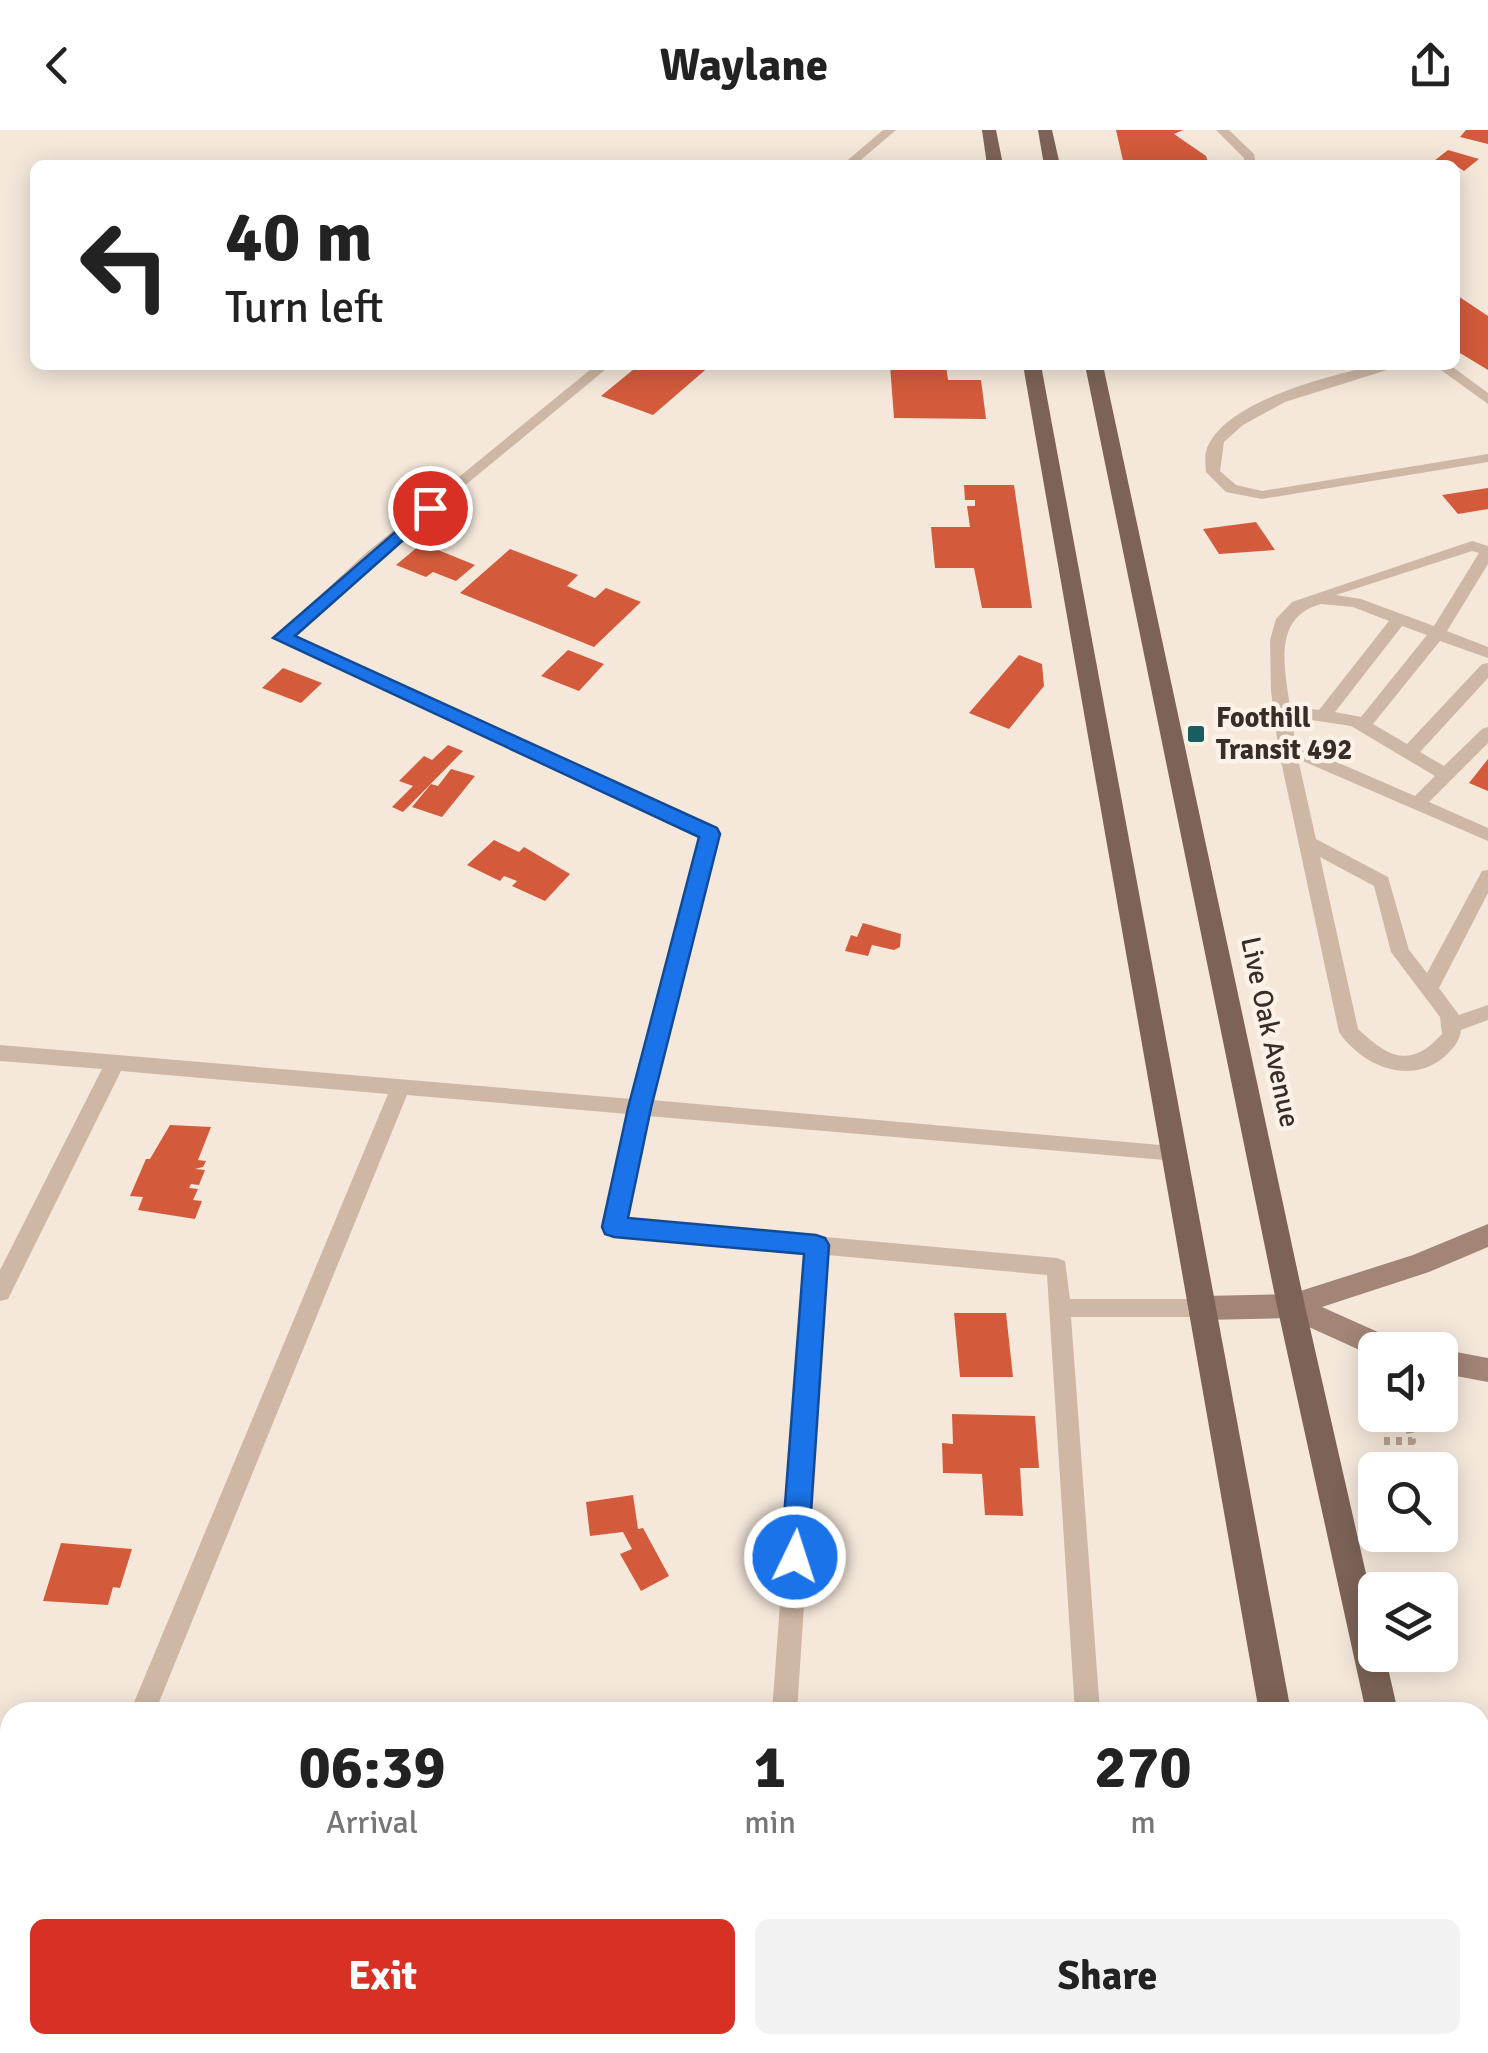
<!DOCTYPE html>
<html lang="en">
<head>
<meta charset="utf-8">
<style>
  :root { --surface:#fff; --page:#f2f2f2; --text:#222; --muted:#767676; --accent:#d93025 }
  body { margin:0; font-family:Signika,sans-serif; background:var(--page); color:var(--text); height:100vh; display:flex; flex-direction:column; font-size:38px; white-space:nowrap }
  * { box-sizing:border-box; margin:0 }
  p { font-size:32px; color:var(--muted) }
  .icon { flex:none; width:55px; height:55px; fill:none; stroke:currentColor; stroke-width:2; stroke-linecap:round; stroke-linejoin:round }
  .map { position:relative; flex:1; overflow:hidden }
  .drawer { position:absolute; left:0px; top:1572px; width:1490px; height:352px; display:flex; flex-direction:column; background:var(--surface); border-radius:30px 30px 0 0; box-shadow:0 5px 25px #0003 }
  .drawer>* { flex:none }
  .guide { position:absolute; left:30px; top:30px; width:1430px; height:210px; border-radius:15px; box-shadow:0 5px 25px #0003; background:#fff; color:var(--text); overflow:hidden }
  .tools { position:absolute; left:1358px; top:1202px; display:grid; gap:20px }
  .tools a { display:grid; place-items:center; width:100px; height:100px; border-radius:15px; background:var(--surface); box-shadow:0 5px 25px #0003; font-size:50px }
  .pin { position:absolute; display:grid; place-items:center; width:85px; height:85px; color:#fff; margin:-42px; border:5px solid #fff; border-radius:50%; box-shadow:0 2px 10px #0007 }
  .me { position:absolute; width:110px; margin:-55px; rotate:4deg; stroke-linejoin:round; filter:drop-shadow(0 0 8px #0008) }
  .turn { display:flex; align-items:center; gap:35px; height:210px; padding:0 30px; font-size:45px }
  .turn .icon { width:130px; height:130px; stroke-width:2.5 }
  .turn b { display:block; font-size:70px; line-height:85px }
  .eta { display:flex; justify-content:space-evenly; align-items:center; height:170px; text-align:center }
  .eta b { font-size:60px; font-weight:800; line-height:70px }
  .button { display:flex; gap:20px; margin-top:auto; padding:20px 30px }
  .button a { flex:1; height:115px; border-radius:15px; background:var(--accent); color:#fff; font-size:40px; font-weight:800; line-height:115px; text-align:center }
  .button a+a { background:var(--page); color:var(--text) }
  header { display:flex; justify-content:space-between; align-items:center; height:130px; padding:0 30px; background:var(--surface); font-size:45px; font-weight:800 }
  .map>svg:first-child { display:block }
</style>
</head>
<body>
<header><svg class="icon" aria-label="back" viewBox="0 0 24 24"><path d="M15 5l-7 7 7 7"/></svg>Waylane<svg class="icon" aria-label="share" viewBox="0 0 24 24"><path d="M12 15V3M7 8l5-5 5 5M5 13v7h14v-7"/></svg></header>
<div class="map">
<svg width="1488" height="1923" viewBox="0 0 1488 1923">
  <rect width="100%" height="100%" fill="#f5e8db"/>
  <!-- building -->
  <g fill="#d35b3b">
    <path d="M 1116,0 L 1183,0 L 1174,4 L 1206,26 L 1209,35 L 1124,35 Z"/>
    <path d="M 1466,0 L 1488,0 L 1488,14 L 1460,7 Z"/>
    <path d="M 1448,20 L 1479,29 L 1464,41 L 1455,35 L 1434,31 Z"/>
    <path d="M 1458,166 L 1488,186 L 1488,240 L 1455,220 Z"/>
    <path d="M 639,235 L 711,235 L 653,285 L 601,266 Z"/>
    <path d="M 890,235 L 946,235 L 948,250 L 981,250 L 986,289 L 894,288 Z"/>
    <path d="M 964,355 L 1014,355 L 1032,478 L 982,478 L 974,438 L 935,438 L 931,397 L 970,397 L 967,376 L 975,376 L 975,370 L 965,370 Z"/>
    <path d="M 1488,358 L 1488,379 L 1458,384 L 1442,365 Z"/>
    <path d="M 1256,392 L 1275,420 L 1219,424 L 1203,399 Z"/>
    <path d="M 432,405 L 442,410 L 433,418 L 475,435 L 456,451 L 433,442 L 426,447 L 396,435 Z"/>
    <path d="M 510,419 L 578,445 L 567,456 L 595,468 L 606,458 L 641,472 L 594,517 L 460,463 Z"/>
    <path d="M 568,520 L 604,534 L 579,561 L 541,546 Z"/>
    <path d="M 1019,525 L 1042,534 L 1044,556 L 1009,599 L 969,583 Z"/>
    <path d="M 283,538 L 322,553 L 301,573 L 262,558 Z"/>
    <path d="M 448,615 L 463,621 L 403,682 L 392,677 L 413,656 L 399,651 L 424,626 L 432,630 Z"/>
    <path d="M 1488,629 L 1488,661 L 1469,653 Z"/>
    <path d="M 451,639 L 475,646 L 442,687 L 412,677 L 431,654 L 438,656 Z"/>
    <path d="M 494,710 L 519,722 L 524,717 L 570,744 L 545,771 L 512,756 L 517,751 L 504,746 L 500,751 L 467,735 Z"/>
    <path d="M 863,793 L 901,804 L 900,817 L 894,820 L 872,815 L 868,826 L 845,821 L 851,805 L 857,807 Z"/>
    <path d="M 170,995 L 211,997 L 198,1030 L 206,1031 L 203,1037 L 195,1039 L 205,1040 L 199,1055 L 191,1054 L 189,1058 L 198,1059 L 193,1070 L 202,1071 L 195,1089 L 138,1080 L 143,1067 L 130,1066 L 146,1029 L 150,1029 Z"/>
    <path d="M 954,1183 L 1006,1183 L 1013,1247 L 960,1247 Z"/>
    <path d="M 952,1284 L 1035,1286 L 1039,1338 L 1020,1338 L 1023,1386 L 985,1385 L 982,1344 L 943,1343 L 942,1313 L 953,1314 Z"/>
    <path d="M 633,1365 L 638,1399 L 643,1398 L 669,1446 L 641,1461 L 620,1424 L 632,1419 L 623,1402 L 590,1406 L 586,1372 Z"/>
    <path d="M 61,1413 L 132,1419 L 120,1458 L 113,1457 L 108,1475 L 43,1471 Z"/>
    <path d="M 512,1915 L 625,1915 L 620,1923 L 507,1923 Z"/>
  </g>
  <g fill="none" stroke-linecap="round" stroke-linejoin="round">
    <!-- path -->
    <path stroke="#baa18f" stroke-width="8" stroke-dasharray="6 6" stroke-linecap="butt" d="M 1384,1311 L 1412,1311 L 1407,1285"/>
    <!-- lane -->
    <g fill="#ceb7a5" fill-rule="evenodd">
      <path d="M 883,0 L 896,0 L 855,35 L 842,35 Z"/>
      <path d="M 1216,0 L 1229,0 L 1254,24 L 1256,35 L 1244,35 L 1244,28 Z"/>
      <path d="M 596,235 L 611,235 L 377,428 L 293,507 L 716,699 L 719,703 L 652,970 L 1183,1017 L 1186,1023 L 1183,1029 L 1176,1031 L 648,986 L 626,1089 L 1057,1128 L 1065,1131 L 1070,1169 L 1204,1169 L 1212,1171 L 1215,1178 L 1212,1185 L 1204,1187 L 1071,1187 L 1100,1582 L 1075,1582 L 1047,1145 L 827,1125 L 797,1582 L 772,1582 L 806,1123 L 607,1103 L 603,1097 L 628,984 L 407,965 L 155,1582 L 130,1582 L 388,964 L 121,941 L 8,1169 L 0,1171 L 0,1140 L 102,939 L 0,931 L 0,915 L 632,969 L 700,706 L 274,508 L 367,422 Z"/>
      <path d="M 1376,235 L 1403,235 L 1285,272 L 1243,295 L 1224,312 L 1220,341 L 1236,355 L 1262,361 L 1488,324 L 1488,332 L 1262,369 L 1226,362 L 1206,342 C 1205,331 1204,321 1210,312 C 1236,268 1330,246 1376,235 Z"/>
      <path d="M 1434,235 L 1450,235 L 1488,263 L 1488,274 Z"/>
      <path d="M 1472,411 L 1488,416 L 1488,434 L 1447,501 L 1488,517 L 1488,528 L 1440,511 L 1373,594 L 1407,614 L 1482,534 L 1488,533 L 1488,548 L 1420,622 L 1444,636 L 1482,599 L 1488,597 L 1488,613 L 1429,672 L 1488,698 L 1488,711 L 1298,629 L 1316,709 L 1388,747 L 1409,820 L 1427,843 L 1482,741 L 1488,740 L 1488,763 L 1439,858 L 1459,885 L 1488,875 L 1488,890 L 1461,900 C 1460,911 1453,919 1444,927 C 1410,956 1362,936 1339,902 L 1278,617 L 1271,561 L 1270,510 L 1276,489 L 1292,472 ZM 1472,421 L 1479,423 L 1434,496 L 1361,469 L 1336,465 ZM 1321,474 L 1353,477 L 1389,491 L 1319,580 L 1290,576 C 1284,536 1273,487 1321,474 ZM 1402,496 L 1427,505 L 1361,587 L 1335,582 ZM 1292,587 L 1351,596 L 1435,646 L 1415,666 L 1295,614 ZM 1320,727 L 1374,756 L 1391,822 L 1440,887 L 1442,904 C 1410,939 1389,928 1358,899 Z"/>
      <path d="M 664,1915 L 694,1915 L 691,1923 L 661,1923 Z"/>
      <path d="M 934,1915 L 963,1915 L 960,1923 L 931,1923 Z"/>
    </g>
    <!-- secondary -->
    <g fill="#a28576" fill-rule="evenodd">
      <path d="M 1488,1094 L 1488,1117 L 1429,1142 L 1322,1177 L 1398,1211 L 1402,1220 L 1375,1220 L 1375,1227 L 1289,1188 L 1204,1190 L 1194,1186 L 1190,1178 L 1194,1170 L 1204,1166 L 1291,1164 L 1413,1125 Z"/>
      <path d="M 1440,1219 L 1488,1228 L 1488,1252 L 1440,1243 L 1440,1220 L 1437,1220 Z"/>
    </g>
    <!-- primary -->
    <g fill="#7d6357" fill-rule="evenodd">
      <path d="M 982,0 L 996,0 L 1003,35 L 987,35 Z"/>
      <path d="M 1038,0 L 1052,0 L 1060,35 L 1044,35 Z"/>
      <path d="M 1023,235 L 1041,235 L 1291,1582 L 1259,1582 Z"/>
      <path d="M 1085,235 L 1103,235 L 1305,1176 L 1375,1483 L 1375,1525 L 1385,1525 L 1398,1582 L 1366,1582 L 1277,1176 Z"/>
      <path d="M 1316,1915 L 1352,1915 L 1353,1923 L 1317,1923 Z"/>
      <path d="M 1438,1915 L 1474,1915 L 1476,1923 L 1440,1923 Z"/>
    </g>
  </g>
  <!-- route -->
  <path fill="#1a73e8" stroke="#114b97" stroke-width="2.5" d="M 430,372 L 439,378 L 436,381 L 295,506 L 717,698 L 720,704 L 651,978 L 628,1088 L 816,1105 L 825,1108 L 829,1115 L 808,1427 L 804,1436 L 795,1440 L 785,1436 L 781,1427 L 804,1124 L 614,1107 L 605,1104 L 602,1097 L 628,978 L 699,707 L 273,508 Z"/>
  <!-- markers -->
  <rect fill="#185d60" stroke="#fcf2e8" stroke-width="4" x="1186" y="594" width="20" height="20" rx="5"/>
  <g text-anchor="middle" dominant-baseline="central" stroke-width="9" stroke-linejoin="round" paint-order="stroke">
    <!-- poi labels -->
    <g font-size="28" font-weight="bold" fill="#392d27" stroke="#fcf2e8" text-anchor="start">
      <text x="1216" y="588">Foothill<tspan x="1216" dy="32">Transit 492</tspan></text>
    </g>
    <!-- street labels -->
    <g font-size="28" fill="#392d27" stroke="#fcf2e8">
      <text transform="translate(1270 902) rotate(78)">Live Oak Avenue</text>
    </g>
  </g>
</svg>
<div class="tools">
<a><svg class="icon" aria-label="sound" viewBox="0 0 24 24"><path d="M4 9h4l5-4v14l-5-4H4zM17 9q2 3 0 6"/></svg></a>
<a><svg class="icon" aria-label="search" viewBox="0 0 24 24"><circle cx="10" cy="10" r="6"/><path d="M15 15l6 6"/></svg></a>
<a><svg class="icon" aria-label="layers" viewBox="0 0 24 24"><path d="M12 4l9 5-9 5-9-5zM3 14l9 5 9-5"/></svg></a>
</div>
<div class="pin" style="left:430px;top:378px;background:#d93025"><svg class="icon" aria-label="arrive" viewBox="0 0 24 24"><path d="M6 21V4h12l-3 4 3 4H6"/></svg></div>
<svg class="me" style="left:795px;top:1427px" viewBox="-20 -20 40 40"><circle r="17" fill="#1a73e8" stroke="#fff" stroke-width="3"/><path d="M0-11L8 9 0 5-8 9z" fill="#fff"/></svg>
<div class="guide">
<div class="turn"><svg class="icon" aria-label="left" viewBox="0 0 24 24"><path d="M17 20v-9H6M10 6l-5 5 5 5"/></svg><div><b>40 m</b>Turn left</div></div>
</div>
<section class="drawer">
<div class="eta">
<div><b>06:39</b><p>Arrival</p></div>
<div><b>1</b><p>min</p></div>
<div><b>270</b><p>m</p></div>
</div>
<div class="button"><a>Exit</a><a>Share</a></div>
</section>
</div>
</body>
</html>
